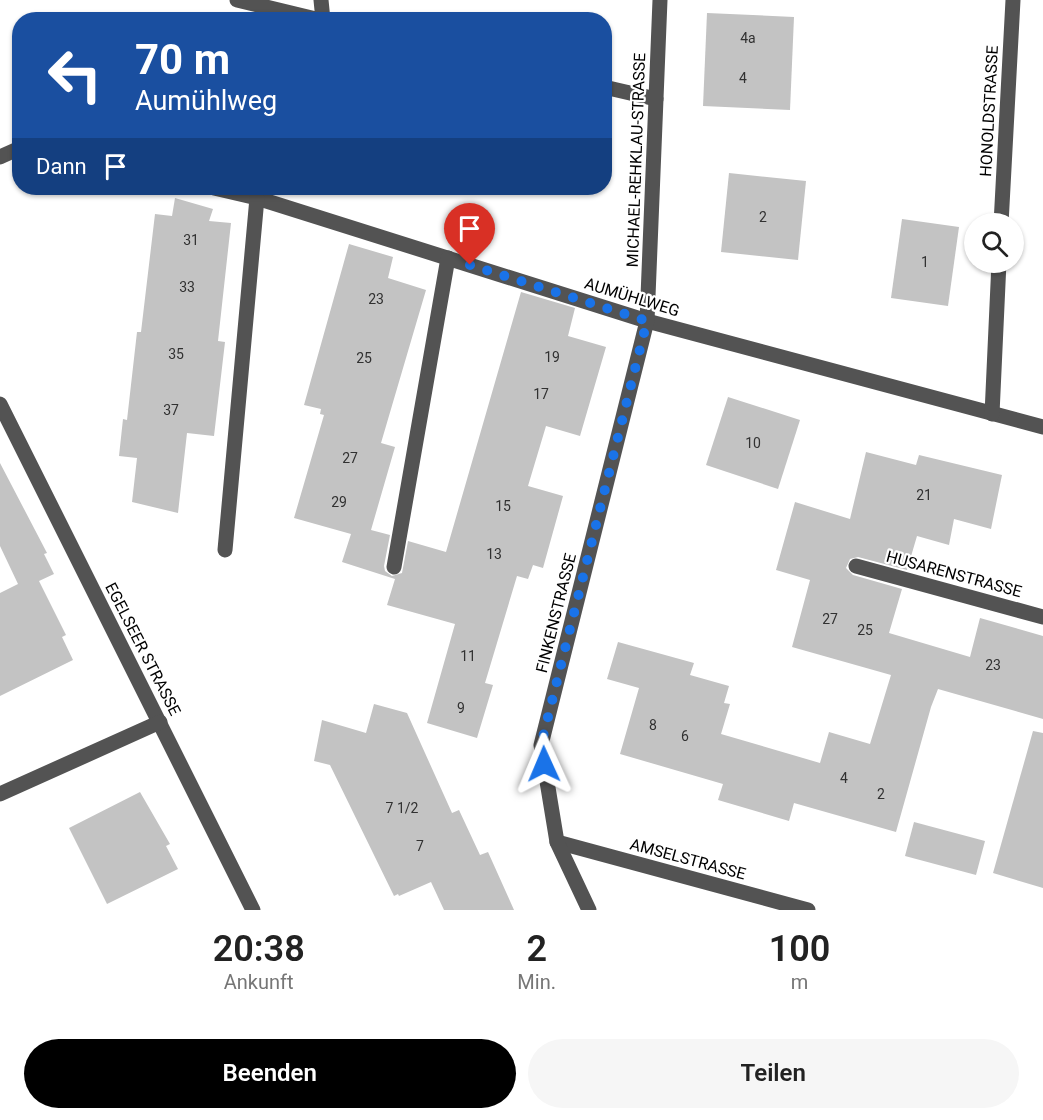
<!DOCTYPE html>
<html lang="de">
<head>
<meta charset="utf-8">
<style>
  :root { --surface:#fff; --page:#f6f6f6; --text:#222; --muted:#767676; --accent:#000 }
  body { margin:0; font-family:Roboto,sans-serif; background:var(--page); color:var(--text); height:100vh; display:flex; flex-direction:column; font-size:22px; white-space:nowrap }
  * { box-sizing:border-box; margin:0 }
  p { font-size:20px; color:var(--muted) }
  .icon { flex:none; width:33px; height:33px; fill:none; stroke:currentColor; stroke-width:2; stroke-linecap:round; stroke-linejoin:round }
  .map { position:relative; height:910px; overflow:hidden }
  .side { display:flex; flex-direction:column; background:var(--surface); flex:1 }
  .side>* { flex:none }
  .guide { position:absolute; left:12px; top:12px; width:600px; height:183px; border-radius:24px; box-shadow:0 2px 4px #0004; background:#1a4fa0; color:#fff; overflow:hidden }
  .fabs { position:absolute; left:964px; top:213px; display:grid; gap:12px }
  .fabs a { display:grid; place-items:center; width:60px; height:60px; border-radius:50%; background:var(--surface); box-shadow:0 2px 4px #0004; font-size:30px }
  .pin { position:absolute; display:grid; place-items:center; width:51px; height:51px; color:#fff; margin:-62px -26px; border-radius:50% 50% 50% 0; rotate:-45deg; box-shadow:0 0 6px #0007 }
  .pin .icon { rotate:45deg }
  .me { position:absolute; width:66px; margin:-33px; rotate:359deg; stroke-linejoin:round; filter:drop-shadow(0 0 4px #0008) }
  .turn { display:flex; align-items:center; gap:21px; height:126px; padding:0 24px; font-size:27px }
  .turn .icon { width:78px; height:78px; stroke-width:2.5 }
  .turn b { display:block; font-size:42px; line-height:51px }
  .then { display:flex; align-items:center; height:57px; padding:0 24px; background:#0003; gap:12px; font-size:22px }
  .eta { display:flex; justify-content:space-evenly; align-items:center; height:102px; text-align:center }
  .eta b { font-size:36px; font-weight:600; line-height:42px }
  .button { display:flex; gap:12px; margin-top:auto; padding:12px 24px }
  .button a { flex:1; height:69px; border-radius:36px; background:var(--accent); color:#fff; font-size:24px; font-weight:600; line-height:69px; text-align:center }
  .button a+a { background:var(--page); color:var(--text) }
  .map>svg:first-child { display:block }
</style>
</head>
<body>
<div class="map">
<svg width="1043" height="910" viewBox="0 0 1043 910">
  <rect width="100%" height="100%" fill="#fff"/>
  <!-- building -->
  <g fill="#c3c3c3">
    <path d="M 707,13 L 794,17 L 790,110 L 703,106 Z"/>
    <path d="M 729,173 L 806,181 L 798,260 L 721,252 Z"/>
    <path d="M 175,198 L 213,209 L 209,221 L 231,223 L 218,341 L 225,342 L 214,436 L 187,433 L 178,513 L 132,502 L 137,458 L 119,456 L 123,419 L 127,420 L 137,332 L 141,332 L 155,214 L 172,216 Z"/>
    <path d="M 902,219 L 959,227 L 948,306 L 891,298 Z"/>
    <path d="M 349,244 L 393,257 L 388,278 L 426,290 L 381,443 L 395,447 L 371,530 L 390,535 L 384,566 L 385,571 L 392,576 L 402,573 L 408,541 L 446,552 L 521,292 L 575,308 L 568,336 L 606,347 L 580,436 L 546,426 L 528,486 L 563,496 L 543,568 L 533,565 L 528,579 L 517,576 L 485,683 L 493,685 L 477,738 L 427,723 L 455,624 L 387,605 L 395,579 L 342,562 L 351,534 L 294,518 L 324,415 L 320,414 L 321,409 L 304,405 Z"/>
    <path d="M 728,397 L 800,420 L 778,489 L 706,465 Z"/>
    <path d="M 866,452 L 916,465 L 919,455 L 1002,475 L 991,529 L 954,519 L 949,545 L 917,536 L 907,570 L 858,557 L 850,559 L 846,568 L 853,575 L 902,589 L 889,633 L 970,657 L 980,618 L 1043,636 L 1043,719 L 938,689 L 931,707 L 896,832 L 794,803 L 789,821 L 718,800 L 723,784 L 620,754 L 639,688 L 607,679 L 618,642 L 694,663 L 690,675 L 729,686 L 724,703 L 730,704 L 721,734 L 820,763 L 829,732 L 870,744 L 891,675 L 792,647 L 810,580 L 776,570 L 795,502 L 850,519 Z"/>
    <path d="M 0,463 L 47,553 L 44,554 L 54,574 L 39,581 L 66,635 L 62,637 L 73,660 L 0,696 L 0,593 L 18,584 L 0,546 Z"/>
    <path d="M 374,704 L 407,713 L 452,813 L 459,810 L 480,855 L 488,852 L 514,910 L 444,910 L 431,882 L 399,896 L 398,894 L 394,896 L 330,765 L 314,761 L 322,720 L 366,733 Z"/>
    <path d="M 1033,731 L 1043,733 L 1043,888 L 993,873 Z"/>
    <path d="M 140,792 L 170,844 L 166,846 L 178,869 L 107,904 L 69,828 Z"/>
    <path d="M 914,822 L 985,841 L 976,875 L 905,856 Z"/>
  </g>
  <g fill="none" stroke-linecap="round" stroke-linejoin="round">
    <!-- minor -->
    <g stroke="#535353" stroke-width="15">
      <path d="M 237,0 L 320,20"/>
      <path d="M 321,0 L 323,20"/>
      <path d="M 604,87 L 656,99"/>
      <path d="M 0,157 L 20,148"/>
      <path d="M 214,188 L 257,198 L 647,321 L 1043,427"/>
      <path d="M 1001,224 L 1013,0"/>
      <path d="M 0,404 L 253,910"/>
      <path d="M 992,414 L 999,262"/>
      <path d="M 225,550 L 257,198"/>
      <path d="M 856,566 L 1043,617"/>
      <path d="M 394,567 L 448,258"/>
      <path d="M 0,794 L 160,722"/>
      <path d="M 557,842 L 808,910"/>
      <path d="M 589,910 L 557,842 L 541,745 L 647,321 L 660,0"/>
    </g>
  </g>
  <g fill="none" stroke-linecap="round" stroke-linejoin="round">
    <!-- route -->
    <path stroke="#1a73e8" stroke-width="10" stroke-dasharray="0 18" d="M 470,265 L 647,321 L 541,745 L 544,764"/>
  </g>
  <g text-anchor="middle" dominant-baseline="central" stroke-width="4.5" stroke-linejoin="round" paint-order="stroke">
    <!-- number labels -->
    <g font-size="14" fill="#313131">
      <text x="748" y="38">4a</text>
      <text x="743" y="78">4</text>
      <text x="763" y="217">2</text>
      <text x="191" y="240">31</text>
      <text x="925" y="262">1</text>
      <text x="187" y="287">33</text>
      <text x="376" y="299">23</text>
      <text x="176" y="354">35</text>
      <text x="552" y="357">19</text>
      <text x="364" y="358">25</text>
      <text x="541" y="394">17</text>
      <text x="171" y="410">37</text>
      <text x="753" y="443">10</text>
      <text x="350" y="458">27</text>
      <text x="924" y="495">21</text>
      <text x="339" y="502">29</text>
      <text x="503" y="506">15</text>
      <text x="494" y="554">13</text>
      <text x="830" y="619">27</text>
      <text x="865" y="630">25</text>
      <text x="468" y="656">11</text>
      <text x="993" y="665">23</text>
      <text x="461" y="708">9</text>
      <text x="653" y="725">8</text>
      <text x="685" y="736">6</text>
      <text x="844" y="778">4</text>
      <text x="881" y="794">2</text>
      <text x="402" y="808">7 1/2</text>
      <text x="420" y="846">7</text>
    </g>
    <!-- street labels -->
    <g font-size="16" fill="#000" stroke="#fff">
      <text transform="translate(989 111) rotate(-87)">HONOLDSTRASSE</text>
      <text transform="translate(636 160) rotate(-88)">MICHAEL-REHKLAU-STRASSE</text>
      <text transform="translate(632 297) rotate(17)">AUMÜHLWEG</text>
      <text transform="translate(954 574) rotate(15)">HUSARENSTRASSE</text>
      <text transform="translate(556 613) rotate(-76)">FINKENSTRASSE</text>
      <text transform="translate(143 649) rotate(63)">EGELSEER STRASSE</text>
      <text transform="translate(688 859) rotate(15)">AMSELSTRASSE</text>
    </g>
  </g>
</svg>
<div class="fabs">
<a><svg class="icon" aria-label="search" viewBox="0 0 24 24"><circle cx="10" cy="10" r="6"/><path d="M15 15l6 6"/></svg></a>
</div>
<div class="pin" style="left:470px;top:265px;background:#d93025"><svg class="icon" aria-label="arrive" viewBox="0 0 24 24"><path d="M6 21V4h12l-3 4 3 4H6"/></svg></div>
<svg class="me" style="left:544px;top:764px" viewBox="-20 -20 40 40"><path d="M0-17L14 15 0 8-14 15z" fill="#1a73e8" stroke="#fff" stroke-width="4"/></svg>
<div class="guide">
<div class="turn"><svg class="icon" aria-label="left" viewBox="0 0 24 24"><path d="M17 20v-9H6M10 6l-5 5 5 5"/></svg><div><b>70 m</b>Aumühlweg</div></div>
<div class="then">Dann<svg class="icon" aria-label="arrive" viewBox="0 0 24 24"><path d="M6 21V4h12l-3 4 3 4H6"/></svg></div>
</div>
</div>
<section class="side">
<div class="eta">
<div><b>20:38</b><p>Ankunft</p></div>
<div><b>2</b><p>Min.</p></div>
<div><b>100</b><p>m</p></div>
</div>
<div class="button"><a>Beenden</a><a>Teilen</a></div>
</section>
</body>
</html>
